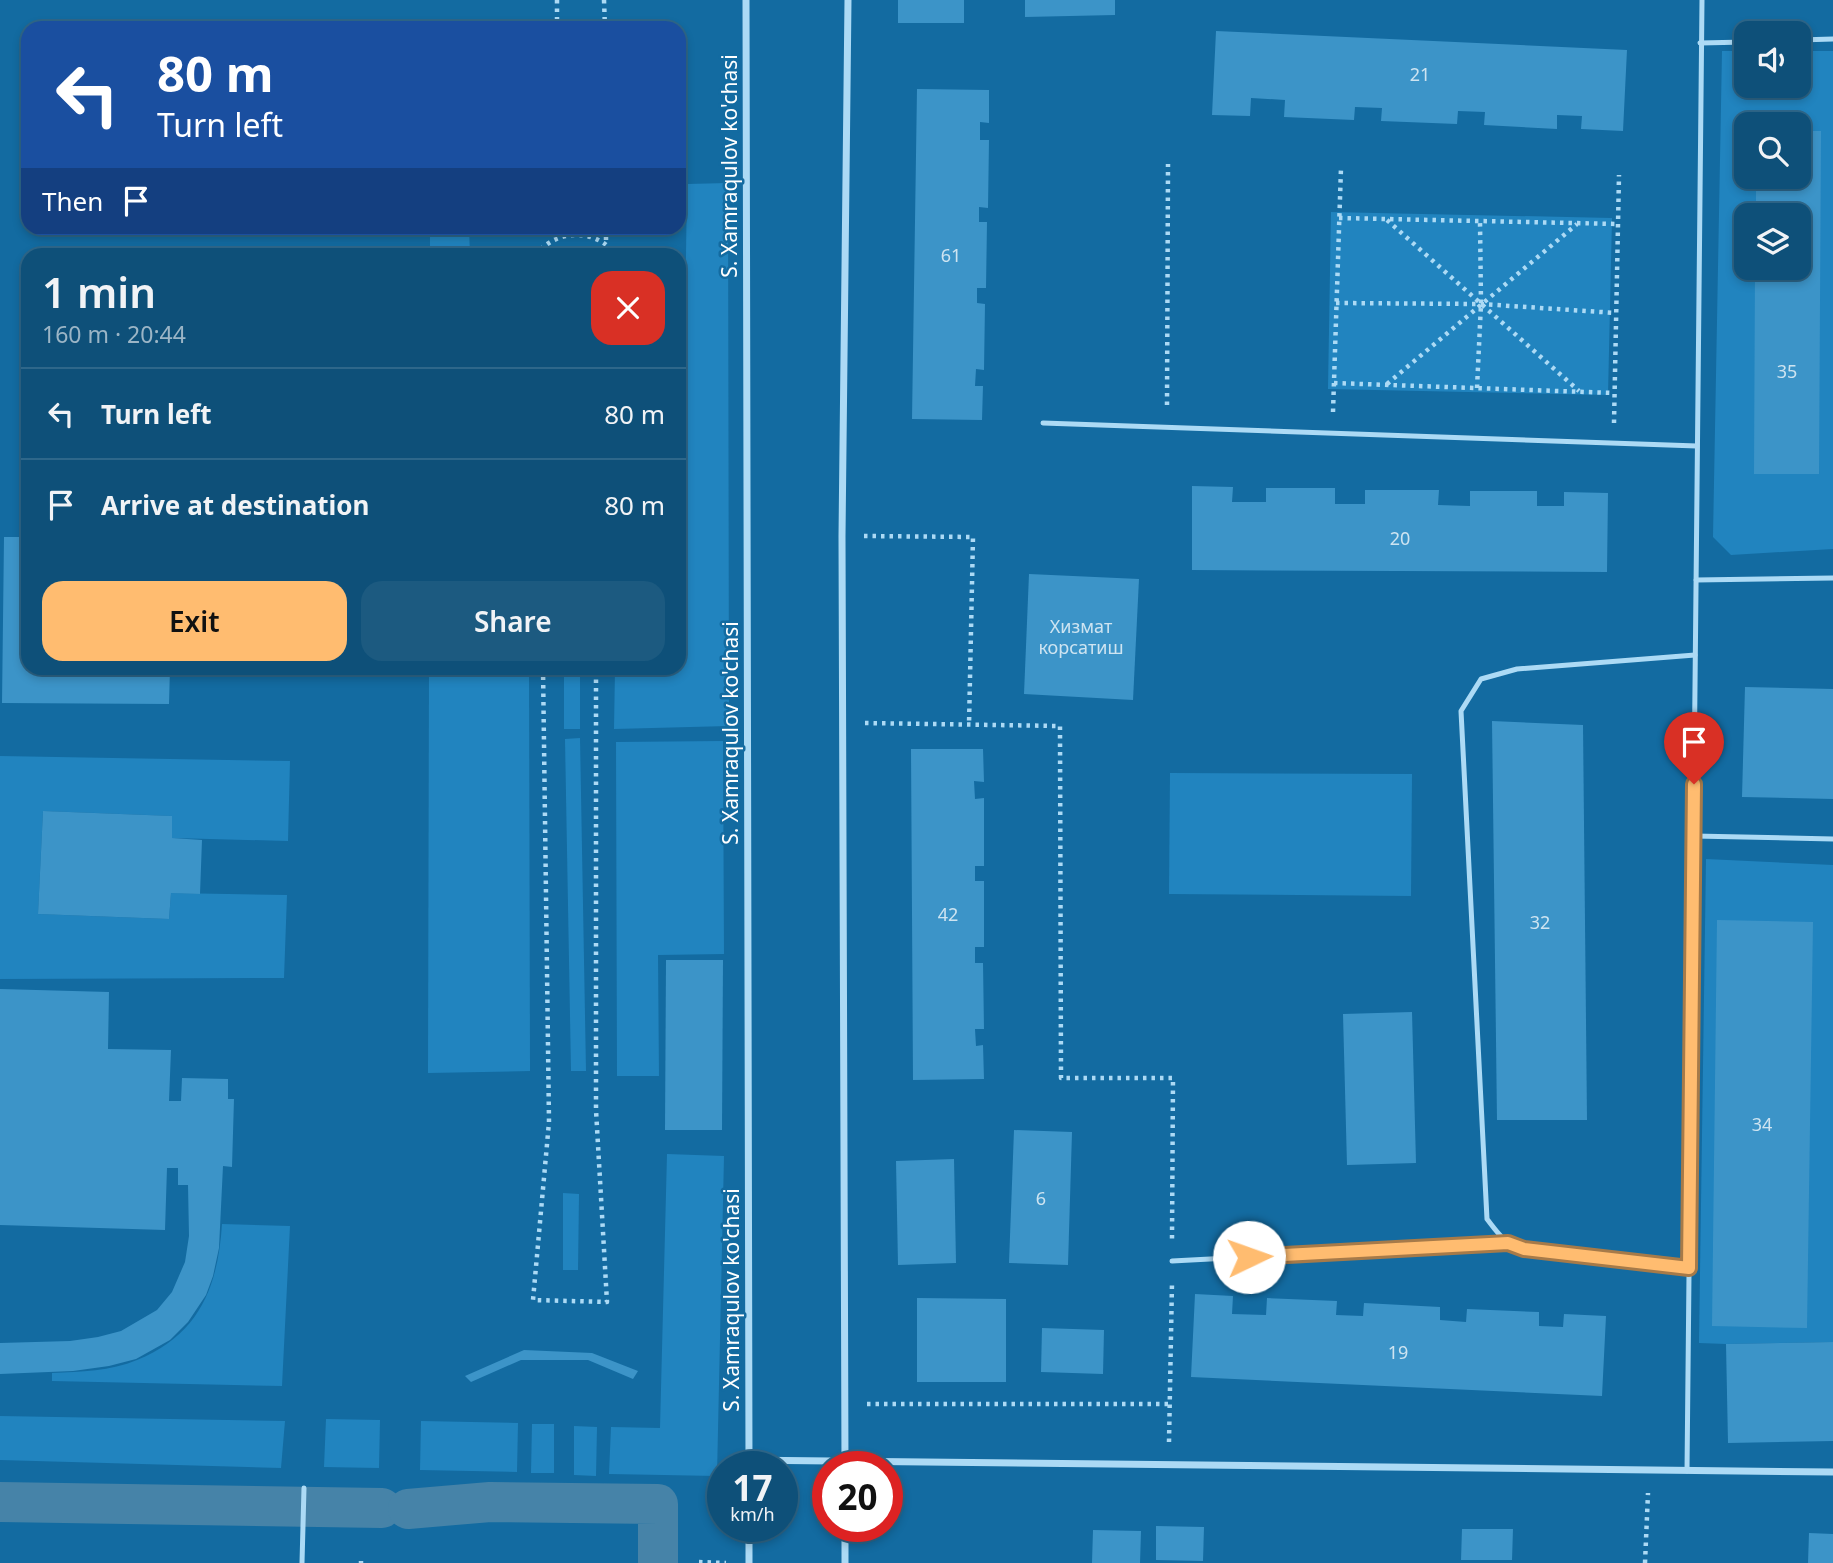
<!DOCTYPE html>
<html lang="en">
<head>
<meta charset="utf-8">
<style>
  :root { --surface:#0e5079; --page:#1c5a80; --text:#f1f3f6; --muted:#9bb5c6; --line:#2e678a; --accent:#ffbc70 }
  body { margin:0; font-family:"Noto Sans",sans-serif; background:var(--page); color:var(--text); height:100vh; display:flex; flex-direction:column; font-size:26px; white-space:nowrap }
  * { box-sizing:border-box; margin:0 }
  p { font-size:23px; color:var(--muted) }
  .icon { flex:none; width:38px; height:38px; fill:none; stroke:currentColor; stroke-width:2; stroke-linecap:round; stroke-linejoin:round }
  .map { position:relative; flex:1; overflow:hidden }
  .drawer { position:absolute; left:21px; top:248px; width:665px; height:427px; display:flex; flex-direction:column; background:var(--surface); border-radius:21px; box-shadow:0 4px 10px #0003,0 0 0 2px var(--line) }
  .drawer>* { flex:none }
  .guide { position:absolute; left:21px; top:21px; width:665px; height:214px; border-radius:21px; box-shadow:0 4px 10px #0003,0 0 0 2px var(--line); background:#1a4fa0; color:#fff; overflow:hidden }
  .fabs { position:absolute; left:1734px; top:21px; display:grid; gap:14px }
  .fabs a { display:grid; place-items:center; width:77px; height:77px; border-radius:14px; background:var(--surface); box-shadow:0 4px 10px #0003,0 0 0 2px var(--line); font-size:35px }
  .speed { position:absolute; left:707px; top:1451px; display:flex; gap:14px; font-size:35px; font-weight:700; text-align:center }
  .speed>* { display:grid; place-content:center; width:91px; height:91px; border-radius:50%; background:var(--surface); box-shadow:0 4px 10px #0003,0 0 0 2px var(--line); line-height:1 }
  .speed small { font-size:18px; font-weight:400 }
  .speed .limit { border:10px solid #d22; background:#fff; color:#111 }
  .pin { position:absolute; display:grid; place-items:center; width:60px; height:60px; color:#fff; margin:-72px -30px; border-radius:50% 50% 50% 0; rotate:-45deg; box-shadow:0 0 7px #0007 }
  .pin .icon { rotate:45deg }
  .me { position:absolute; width:77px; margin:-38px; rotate:87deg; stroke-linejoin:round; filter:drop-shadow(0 0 5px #0008) }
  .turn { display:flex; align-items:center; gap:24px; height:147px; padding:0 21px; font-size:32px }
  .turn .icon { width:91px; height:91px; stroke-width:2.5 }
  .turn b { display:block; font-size:49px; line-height:60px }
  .then { display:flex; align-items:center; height:66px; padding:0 21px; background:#0003; gap:14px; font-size:26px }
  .round { display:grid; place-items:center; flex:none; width:74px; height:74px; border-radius:21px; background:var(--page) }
  .headline { display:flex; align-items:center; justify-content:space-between; height:119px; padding:0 21px }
  h1 { font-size:42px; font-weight:600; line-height:52px }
  .primary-button { display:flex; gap:14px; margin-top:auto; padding:14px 21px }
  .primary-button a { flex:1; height:80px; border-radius:21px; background:var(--accent); color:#111; font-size:28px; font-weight:600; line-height:80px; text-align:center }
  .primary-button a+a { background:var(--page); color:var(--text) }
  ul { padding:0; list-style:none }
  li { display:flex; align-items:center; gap:21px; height:91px; padding:0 21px; border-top:2px solid var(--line) }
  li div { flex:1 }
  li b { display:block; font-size:26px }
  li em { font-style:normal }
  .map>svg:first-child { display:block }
</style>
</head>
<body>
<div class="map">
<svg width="1833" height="1563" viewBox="0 0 1833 1563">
  <rect width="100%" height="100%" fill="#136ba1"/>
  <!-- green -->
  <g fill="#2184bf" fill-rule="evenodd">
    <path d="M 1722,51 L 1746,51 L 1746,86 L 1799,86 L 1799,51 L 1833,51 L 1833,549 L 1731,555 L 1713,537 ZM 1746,124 L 1799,124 L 1799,177 L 1746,177 ZM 1746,215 L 1799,215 L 1799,268 L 1746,268 Z"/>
    <path d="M 728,183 L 729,726 L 614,729 L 615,669 L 679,668 L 679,404 L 684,397 L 687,184 Z"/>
    <path d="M 1331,212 L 1612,218 L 1608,395 L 1328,389 Z"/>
    <path d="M 430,228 L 469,228 L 470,255 L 430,255 Z"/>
    <path d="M 429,669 L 529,669 L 530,1071 L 428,1073 Z"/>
    <rect x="564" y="669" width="16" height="60"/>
    <path d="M 580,738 L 586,1071 L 571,1071 L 565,739 Z"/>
    <path d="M 723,741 L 724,954 L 658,955 L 659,1076 L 617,1076 L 616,742 Z"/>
    <path d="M 0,756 L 290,761 L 288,841 L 172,838 L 172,816 L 43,811 L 38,914 L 169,919 L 171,893 L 287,895 L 284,978 L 0,979 Z"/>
    <path d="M 1170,773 L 1412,774 L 1411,896 L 1169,894 Z"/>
    <path d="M 1706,859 L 1833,865 L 1833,1342 L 1726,1344 L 1699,1343 Z"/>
    <path d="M 667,1154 L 724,1156 L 717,1476 L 609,1474 L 611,1427 L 660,1428 Z"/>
    <path d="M 563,1193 L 579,1194 L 578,1270 L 563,1270 Z"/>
    <path d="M 222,1224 L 290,1226 L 282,1386 L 52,1381 L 52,1373 C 80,1372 111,1371 137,1360 C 199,1335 218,1287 222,1224 Z"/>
    <path d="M 0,1416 L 285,1421 L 281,1468 L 0,1460 Z"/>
    <path d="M 326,1419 L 380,1420 L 379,1468 L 324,1467 Z"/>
    <path d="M 421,1421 L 518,1423 L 517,1472 L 420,1470 Z"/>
    <path d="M 532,1424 L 554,1424 L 554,1473 L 531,1473 Z"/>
    <path d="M 574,1426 L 597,1427 L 596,1476 L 574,1475 Z"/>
  </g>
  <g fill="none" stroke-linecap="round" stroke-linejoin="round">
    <!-- canal -->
    <g stroke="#4683a8" stroke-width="40">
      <path d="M 0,1502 L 382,1508"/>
      <path d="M 408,1509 L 490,1502 L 658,1504 L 658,1563"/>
    </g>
  </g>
  <!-- building -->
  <g fill="#3c94c8">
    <rect x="898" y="0" width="66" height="23"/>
    <path d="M 1025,0 L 1115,0 L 1115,15 L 1025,17 Z"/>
    <path d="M 1216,31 L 1627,50 L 1623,131 L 1581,129 L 1582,116 L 1557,115 L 1557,129 L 1484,125 L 1485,112 L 1458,111 L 1457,124 L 1381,121 L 1382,108 L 1355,107 L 1354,120 L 1284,117 L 1285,100 L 1251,98 L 1250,116 L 1212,115 Z"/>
    <path d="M 917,89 L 989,90 L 989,123 L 980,122 L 980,140 L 989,140 L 988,208 L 979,207 L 979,222 L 987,222 L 986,288 L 977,288 L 977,303 L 985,304 L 984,370 L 976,369 L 975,386 L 983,386 L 982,420 L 912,419 Z"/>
    <path d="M 1799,131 L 1821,131 L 1819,474 L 1754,474 L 1755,268 L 1799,268 L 1799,215 L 1756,215 L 1756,177 L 1799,177 Z"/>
    <path d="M 24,372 L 28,372 L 28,668 L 170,668 L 169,704 L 2,703 L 4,537 L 22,537 Z"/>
    <path d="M 1192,486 L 1233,487 L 1232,502 L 1266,502 L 1266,488 L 1335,488 L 1335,504 L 1365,504 L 1365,490 L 1439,490 L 1438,505 L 1470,506 L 1470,491 L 1537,491 L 1537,506 L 1564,506 L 1564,492 L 1608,493 L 1607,572 L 1192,570 Z"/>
    <path d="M 1029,574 L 1139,579 L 1133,700 L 1024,694 Z"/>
    <path d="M 1745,687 L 1833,689 L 1833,799 L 1742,797 Z"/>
    <path d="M 1492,721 L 1583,725 L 1587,1120 L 1497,1120 Z"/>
    <path d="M 911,749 L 983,749 L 984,782 L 974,781 L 975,799 L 984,798 L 984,866 L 975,866 L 975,881 L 984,881 L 984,947 L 975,947 L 975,963 L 983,963 L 984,1029 L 975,1029 L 976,1046 L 983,1045 L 984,1079 L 913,1080 Z"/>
    <path d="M 43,811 L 172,816 L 172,838 L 202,840 L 200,894 L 171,893 L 169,919 L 38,914 Z"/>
    <path d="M 1717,920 L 1813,922 L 1807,1328 L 1712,1326 Z"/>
    <path d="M 666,960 L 723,960 L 722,1130 L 665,1130 Z"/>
    <path d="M 0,989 L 109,992 L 108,1049 L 171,1050 L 169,1101 L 181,1101 L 182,1078 L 228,1079 L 228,1099 L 234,1099 L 232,1167 L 223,1166 L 219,1248 L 213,1276 L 206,1295 L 188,1322 L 170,1340 L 136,1359 L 109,1366 L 73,1371 L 0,1374 L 0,1343 L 70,1341 L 98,1337 L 121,1331 L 157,1310 L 172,1292 L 185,1262 L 189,1236 L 188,1185 L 178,1185 L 178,1168 L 167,1168 L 165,1230 L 0,1225 Z"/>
    <path d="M 1412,1012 L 1416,1163 L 1347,1165 L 1343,1014 Z"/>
    <path d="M 1014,1130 L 1072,1132 L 1068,1265 L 1009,1263 Z"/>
    <path d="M 954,1159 L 956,1263 L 898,1265 L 896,1161 Z"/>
    <path d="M 1195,1294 L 1233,1296 L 1232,1314 L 1266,1315 L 1267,1298 L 1337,1301 L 1336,1315 L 1363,1316 L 1364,1303 L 1440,1307 L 1440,1320 L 1466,1322 L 1467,1309 L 1539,1312 L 1539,1326 L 1563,1327 L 1564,1314 L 1606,1316 L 1602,1396 L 1191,1377 Z"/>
    <path d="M 917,1298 L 1006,1299 L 1006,1382 L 917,1382 Z"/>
    <path d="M 1042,1328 L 1104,1330 L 1103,1374 L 1041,1372 Z"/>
    <path d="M 1833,1342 L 1833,1441 L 1728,1443 L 1726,1344 Z"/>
    <path d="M 524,1350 L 592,1353 L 638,1371 L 633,1379 L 588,1360 L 521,1360 L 471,1382 L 465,1376 Z"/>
    <path d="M 1156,1526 L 1204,1527 L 1203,1561 L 1156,1560 Z"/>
    <path d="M 1462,1529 L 1513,1529 L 1512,1560 L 1461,1560 Z"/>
    <path d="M 1093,1530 L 1141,1531 L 1140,1563 L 1092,1563 Z"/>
    <path d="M 1809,1533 L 1833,1534 L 1833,1563 L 1808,1563 Z"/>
  </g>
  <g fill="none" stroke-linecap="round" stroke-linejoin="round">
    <!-- path -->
    <g stroke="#acdaf5" stroke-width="4.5" stroke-dasharray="3.5 5" stroke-linecap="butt">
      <path d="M 557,0 L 557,28"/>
      <path d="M 604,0 L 605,28"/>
      <path d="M 1339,218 L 1618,224"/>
      <path d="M 1387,220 L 1579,391"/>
      <path d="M 606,228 L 606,244"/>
      <path d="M 535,256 C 551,234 582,228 605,244 C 609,247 613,252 616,256"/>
      <path d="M 1336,303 L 1481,304 L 1616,313"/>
      <path d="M 1334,383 L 1614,393"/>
      <path d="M 1387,384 L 1577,224"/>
      <path d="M 1477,388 L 1481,304 L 1480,221"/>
      <path d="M 1167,405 L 1168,164"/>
      <path d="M 1333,412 L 1341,168"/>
      <path d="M 1614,423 L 1619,175"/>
      <path d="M 864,536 L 973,537 L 969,725"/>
      <path d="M 543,668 L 549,1122 L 533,1300 L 607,1302 L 596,1110 L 596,668"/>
      <path d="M 865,723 L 1060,726 L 1061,1078 L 1173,1078 L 1172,1239"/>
      <path d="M 867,1404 L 1171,1404"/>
      <path d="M 1169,1442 L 1172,1283"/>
      <path d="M 699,1562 L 726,1563"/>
      <path d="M 361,1563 L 361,1561"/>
      <path d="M 1645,1563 L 1648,1493"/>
    </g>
    <!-- service -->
    <g stroke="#acdaf5" stroke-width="5">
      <path d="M 1799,40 L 1833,39"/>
      <path d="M 1700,43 L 1746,42"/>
      <path d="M 1043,423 L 1697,446"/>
      <path d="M 1696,580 L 1833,578"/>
      <path d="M 1694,836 L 1833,839"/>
      <path d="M 1172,1261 L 1508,1243"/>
      <path d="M 1689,1268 L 1524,1249 C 1503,1242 1500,1236 1487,1219 L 1461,711 L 1481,679 L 1517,669 L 1695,655"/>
      <path d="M 1687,1471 L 1702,0"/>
      <path d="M 302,1563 L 304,1488"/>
    </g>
    <!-- minor -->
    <g stroke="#acdaf5" stroke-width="7">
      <path d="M 746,0 L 749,1466"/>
      <path d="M 749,1460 L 1833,1472"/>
      <path d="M 845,1466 L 842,536 L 848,0"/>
      <path d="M 845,1526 L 845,1563"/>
      <path d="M 749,1563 L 749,1526"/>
    </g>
  </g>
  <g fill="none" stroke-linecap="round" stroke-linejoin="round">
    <defs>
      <path id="route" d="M 1249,1257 L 1508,1243 L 1524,1249 L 1689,1268 L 1694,784"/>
    </defs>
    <!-- route casing -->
    <use href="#route" stroke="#a67a49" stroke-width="18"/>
    <!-- route -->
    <use href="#route" stroke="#ffbc70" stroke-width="12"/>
  </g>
  <g text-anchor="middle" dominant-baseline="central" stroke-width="5" stroke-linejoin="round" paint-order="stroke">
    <!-- number labels -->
    <g font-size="18" fill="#cee4f1">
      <text x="1420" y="74">21</text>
      <text x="951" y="255">61</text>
      <text x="1787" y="371">35</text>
      <text x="1400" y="538">20</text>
      <text x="1081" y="626">Хизмат<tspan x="1081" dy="21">корсатиш</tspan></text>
      <text x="948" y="914">42</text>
      <text x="1540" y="922">32</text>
      <text x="1762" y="1124">34</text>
      <text x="1041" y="1198">6</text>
      <text x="1398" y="1352">19</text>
    </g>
    <!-- street labels -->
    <g font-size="21" fill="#fff" stroke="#136ba1">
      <text transform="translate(729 166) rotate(-90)">S. Xamraqulov ko'chasi</text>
      <text transform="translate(730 733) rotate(-90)">S. Xamraqulov ko'chasi</text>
      <text transform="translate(731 1300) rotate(-90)">S. Xamraqulov ko'chasi</text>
    </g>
  </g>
</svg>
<div class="fabs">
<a><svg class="icon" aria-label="sound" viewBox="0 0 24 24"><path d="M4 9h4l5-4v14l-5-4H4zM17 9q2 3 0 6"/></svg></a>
<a><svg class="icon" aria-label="search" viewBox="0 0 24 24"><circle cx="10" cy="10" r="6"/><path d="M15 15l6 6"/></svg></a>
<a><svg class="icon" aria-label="layers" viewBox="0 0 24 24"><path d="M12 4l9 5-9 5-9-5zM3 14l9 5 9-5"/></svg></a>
</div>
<div class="speed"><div>17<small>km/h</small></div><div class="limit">20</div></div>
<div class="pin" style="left:1694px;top:784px;background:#d93025"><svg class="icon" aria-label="arrive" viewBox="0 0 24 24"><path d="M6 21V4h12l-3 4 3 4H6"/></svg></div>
<svg class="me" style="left:1249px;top:1257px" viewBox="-20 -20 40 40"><circle r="19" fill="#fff"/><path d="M0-13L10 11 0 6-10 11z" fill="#ffbc70"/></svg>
<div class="guide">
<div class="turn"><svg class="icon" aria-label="left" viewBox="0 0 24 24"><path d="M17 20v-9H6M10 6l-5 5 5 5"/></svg><div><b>80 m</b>Turn left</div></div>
<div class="then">Then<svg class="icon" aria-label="arrive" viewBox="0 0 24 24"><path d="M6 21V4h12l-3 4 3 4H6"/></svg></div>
</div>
<section class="drawer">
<div class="headline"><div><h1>1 min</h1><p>160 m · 20:44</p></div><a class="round" style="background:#d93025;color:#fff"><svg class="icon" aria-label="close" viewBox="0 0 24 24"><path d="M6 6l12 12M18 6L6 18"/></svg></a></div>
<ul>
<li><svg class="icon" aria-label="left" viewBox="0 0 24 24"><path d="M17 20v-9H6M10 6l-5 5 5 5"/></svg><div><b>Turn left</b></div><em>80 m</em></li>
<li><svg class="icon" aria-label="arrive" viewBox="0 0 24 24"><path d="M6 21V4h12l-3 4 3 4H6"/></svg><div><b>Arrive at destination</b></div><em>80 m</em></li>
</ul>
<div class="primary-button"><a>Exit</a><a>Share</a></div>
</section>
</div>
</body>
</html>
